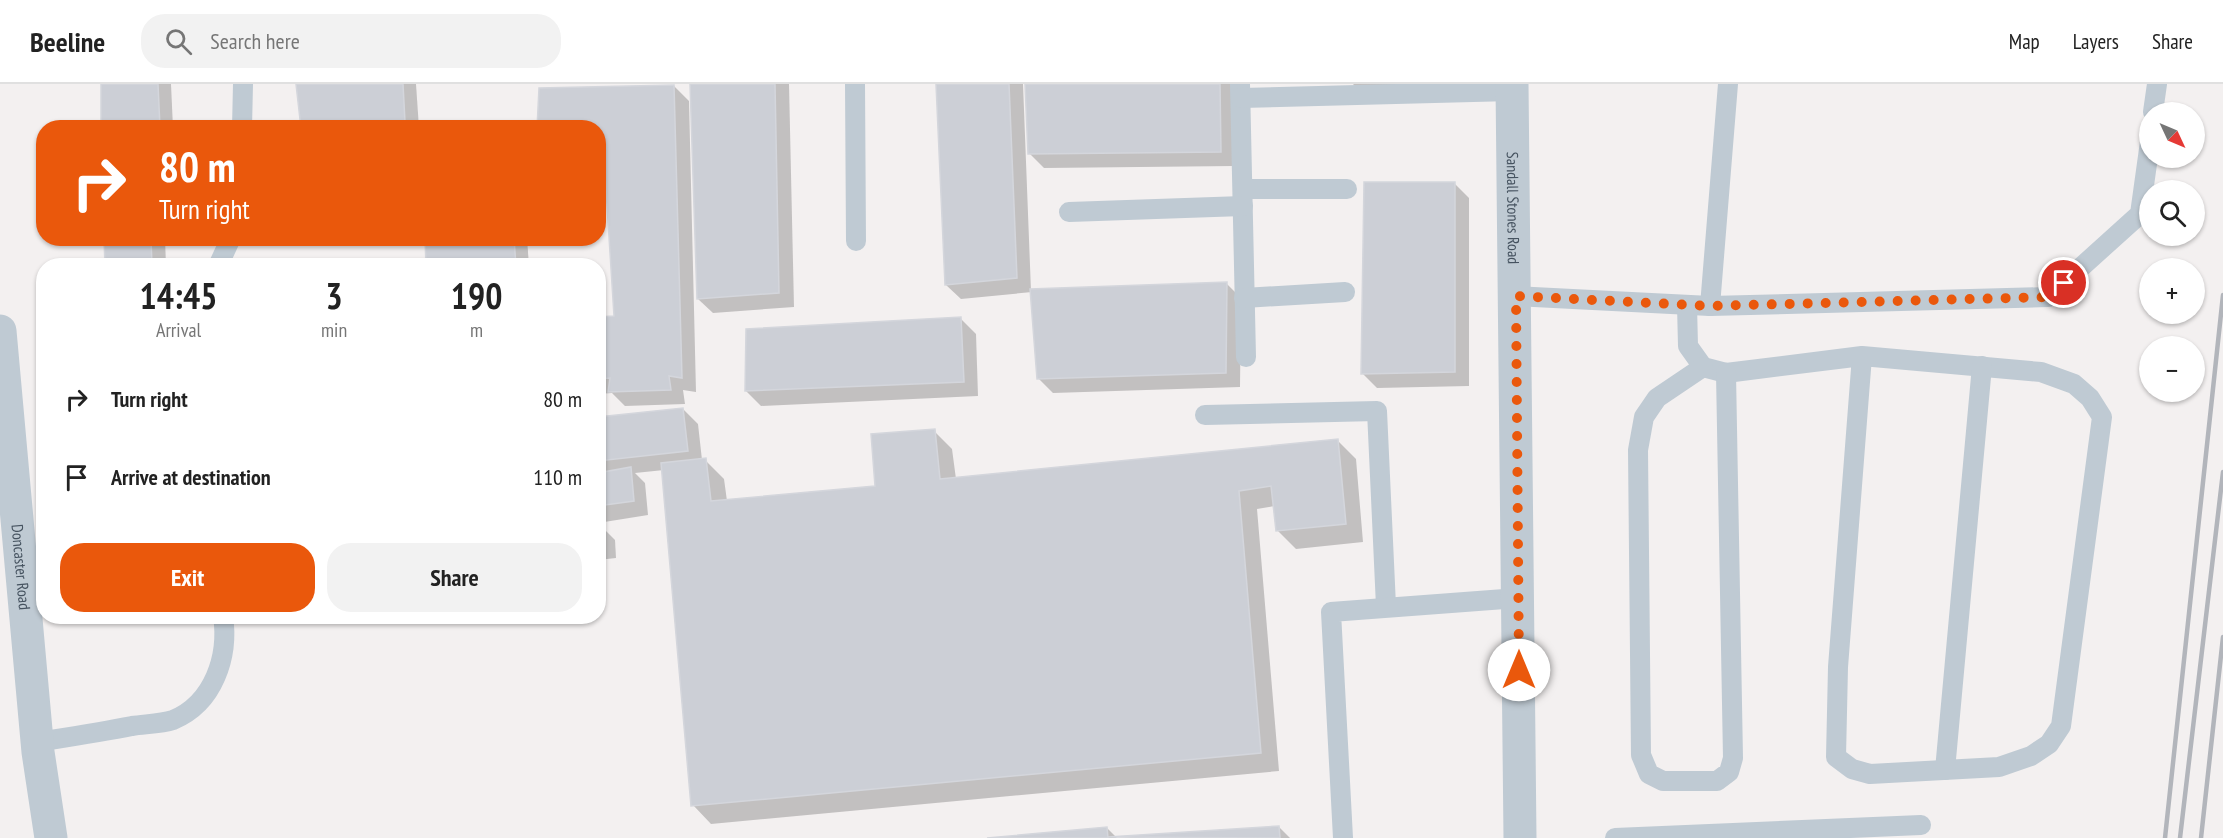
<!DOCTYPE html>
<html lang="en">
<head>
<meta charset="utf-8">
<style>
  :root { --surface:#fff; --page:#f2f2f2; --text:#222; --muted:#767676; --line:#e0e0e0; --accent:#ea580c }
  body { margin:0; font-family:"PT Sans Narrow",sans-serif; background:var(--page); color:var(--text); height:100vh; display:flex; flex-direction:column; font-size:22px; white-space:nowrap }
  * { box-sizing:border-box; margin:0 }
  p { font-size:20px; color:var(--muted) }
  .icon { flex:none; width:33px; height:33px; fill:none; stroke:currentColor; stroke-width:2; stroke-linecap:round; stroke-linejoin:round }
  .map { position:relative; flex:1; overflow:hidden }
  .drawer { position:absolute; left:36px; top:174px; width:570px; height:366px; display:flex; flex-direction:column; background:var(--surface); border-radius:24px; box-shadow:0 2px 4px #0004 }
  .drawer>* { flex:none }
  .guide { position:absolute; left:36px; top:36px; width:570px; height:126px; border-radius:24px; box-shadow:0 2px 4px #0004; background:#ea580c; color:#fff; overflow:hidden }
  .needle { width:39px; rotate:134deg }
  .fabs { position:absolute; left:2139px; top:18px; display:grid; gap:12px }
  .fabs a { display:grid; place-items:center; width:66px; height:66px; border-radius:50%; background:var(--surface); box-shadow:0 2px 4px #0004; font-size:30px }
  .pin { position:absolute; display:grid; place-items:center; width:51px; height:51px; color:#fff; margin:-26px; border:3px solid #fff; border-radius:50%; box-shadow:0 2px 6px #0007 }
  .me { position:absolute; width:66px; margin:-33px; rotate:0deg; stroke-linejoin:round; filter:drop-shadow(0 0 4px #0008) }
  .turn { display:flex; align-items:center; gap:21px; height:126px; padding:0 24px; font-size:27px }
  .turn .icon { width:78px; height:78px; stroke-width:2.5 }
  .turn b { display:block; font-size:42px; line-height:51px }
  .eta { display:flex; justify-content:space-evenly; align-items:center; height:102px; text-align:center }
  .eta b { font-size:36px; font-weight:700; line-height:42px }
  .primary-button { display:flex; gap:12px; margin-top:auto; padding:12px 24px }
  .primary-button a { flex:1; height:69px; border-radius:24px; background:var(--accent); color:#fff; font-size:24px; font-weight:700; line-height:69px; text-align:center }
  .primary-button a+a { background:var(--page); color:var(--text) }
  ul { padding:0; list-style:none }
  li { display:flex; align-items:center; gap:18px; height:78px; padding:0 24px }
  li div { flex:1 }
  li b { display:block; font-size:22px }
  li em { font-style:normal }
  header { display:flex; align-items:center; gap:36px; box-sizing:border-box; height:84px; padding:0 30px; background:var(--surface); border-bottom:2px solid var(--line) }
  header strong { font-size:28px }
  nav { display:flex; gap:33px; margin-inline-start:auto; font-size:21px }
  .search { width:420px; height:54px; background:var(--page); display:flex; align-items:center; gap:15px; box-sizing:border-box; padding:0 21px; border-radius:24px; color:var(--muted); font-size:22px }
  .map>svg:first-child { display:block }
</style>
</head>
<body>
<header>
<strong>Beeline</strong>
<div class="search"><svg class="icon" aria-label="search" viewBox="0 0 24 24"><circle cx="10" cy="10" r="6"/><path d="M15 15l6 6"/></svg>Search here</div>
<nav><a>Map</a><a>Layers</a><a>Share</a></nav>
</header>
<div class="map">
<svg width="2223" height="754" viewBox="0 0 2223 754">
  <rect width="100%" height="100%" fill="#f3f0f0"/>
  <!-- shadow -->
  <g fill="#0003">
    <path d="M 102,0 L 171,0 L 173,44 L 103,44 Z"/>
    <path d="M 298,0 L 416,0 L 419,44 L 303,44 Z"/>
    <path d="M 691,0 L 789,0 L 794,223 L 713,229 L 698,215 Z"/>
    <path d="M 938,0 L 1023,0 L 1031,207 L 1226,199 L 1241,214 L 1240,303 L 1053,309 L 1038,294 L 1032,208 L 961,215 L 946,201 Z"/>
    <path d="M 1027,0 L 1234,0 L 1235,82 L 1044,84 L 1029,69 Z"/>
    <path d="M 1353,0 L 1403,0 L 1404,11 L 1366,14 Z"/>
    <path d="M 674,2 L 689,17 L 696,308 L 683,306 L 685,320 L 625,322 L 612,309 L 598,310 L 598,234 L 616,233 L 605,72 L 598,72 L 598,44 Z"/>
    <path d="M 1454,99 L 1469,114 L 1469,302 L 1377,304 L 1362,289 Z"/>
    <path d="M 105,154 L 165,154 L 166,182 L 107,182 Z"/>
    <path d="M 426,154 L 527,154 L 529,182 L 428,182 Z"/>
    <path d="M 961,235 L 976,250 L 978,312 L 761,322 L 746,307 Z"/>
    <path d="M 683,325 L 698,340 L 702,376 L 705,376 L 724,395 L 727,417 L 877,403 L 934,347 L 952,365 L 956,395 L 1337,356 L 1356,375 L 1363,458 L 1296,465 L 1278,447 L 1275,422 L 1257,425 L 1279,687 L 711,740 L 693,721 L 664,386 L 635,389 L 645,399 L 648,431 L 598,439 L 598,335 Z"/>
    <path d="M 598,439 L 615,456 L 616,474 L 598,476 Z"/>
    <path d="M 1279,743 L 1290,754 L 1122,754 Z"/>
    <path d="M 1107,744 L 1117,754 L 1002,754 Z"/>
  </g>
  <!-- building -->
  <g fill="#cccfd6" stroke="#d4d6dc" stroke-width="1.5">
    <path d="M 101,0 L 158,0 L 160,44 L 101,44 Z"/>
    <path d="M 296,0 L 403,0 L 405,38 L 357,44 L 301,44 Z"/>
    <path d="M 690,0 L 775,0 L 779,209 L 697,215 Z"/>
    <path d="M 936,0 L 1009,0 L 1017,194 L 945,201 Z"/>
    <path d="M 1025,0 L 1220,0 L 1221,68 L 1028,70 Z"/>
    <path d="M 674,1 L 682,294 L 669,292 L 671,306 L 608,308 L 610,294 L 598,295 L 598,233 L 614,232 L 603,58 L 598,58 L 598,44 L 537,44 L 539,4 Z"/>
    <path d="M 1364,98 L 1455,98 L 1455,288 L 1361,290 Z"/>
    <path d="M 104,154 L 151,154 L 152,182 L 105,182 Z"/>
    <path d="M 425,154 L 514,154 L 516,182 L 426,182 Z"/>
    <path d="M 1227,198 L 1226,289 L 1037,295 L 1030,205 Z"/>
    <path d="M 961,233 L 964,298 L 745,307 L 746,245 Z"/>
    <path d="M 683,324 L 688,367 L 598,377 L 598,333 Z"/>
    <path d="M 935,345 L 940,395 L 1338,355 L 1346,440 L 1276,447 L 1271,402 L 1239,407 L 1261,669 L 691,722 L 661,379 L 706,374 L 711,417 L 875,402 L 871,350 Z"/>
    <path d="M 631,383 L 634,417 L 598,422 L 598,389 Z"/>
    <path d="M 598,440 L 601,440 L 602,460 L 598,460 Z"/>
    <path d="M 1279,742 L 1280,754 L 1108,753 Z"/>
    <path d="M 1107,743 L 1108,754 L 987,754 Z"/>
  </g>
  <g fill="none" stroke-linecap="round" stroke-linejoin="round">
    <!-- service -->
    <g stroke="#bfcad3" stroke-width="20">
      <path d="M 855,0 L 856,157"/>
      <path d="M 1240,0 L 1246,273"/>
      <path d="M 1241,14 L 1512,7"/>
      <path d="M 2153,28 L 2157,0"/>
      <path d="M 242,44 L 243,0"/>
      <path d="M 1243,105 L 1347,105"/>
      <path d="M 1069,128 L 1243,122"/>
      <path d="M 218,182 L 231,154"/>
      <path d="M 1516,212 L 1710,222 L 2048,213 L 2140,130 L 2150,58"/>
      <path d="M 1244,214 L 1345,208"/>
      <path d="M 1687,221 L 1688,262 L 1703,283 L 1726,289 L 1862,272 L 2041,288 L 2074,300 L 2090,314 L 2102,333 L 2061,642 L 2049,660 L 2031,672 L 1999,683 L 1870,690 L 1852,685 L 1836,673 L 1838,583 L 1862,272"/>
      <path d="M 1710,222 L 1728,0"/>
      <path d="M 1703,283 L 1657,314 L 1644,333 L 1638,366 L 1641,671 L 1649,690 L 1663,697 L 1717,697 L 1729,688 L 1733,674 L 1726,289"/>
      <path d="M 1205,331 L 1377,327 L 1386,522"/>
      <path d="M 38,658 C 69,653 101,648 132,642 C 145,640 161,640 173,636 C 214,619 229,572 223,532"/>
      <path d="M 1945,686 L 1982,282"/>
      <path d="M 1343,754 L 1331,528 L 1518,514"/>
      <path d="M 1615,754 L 1921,741"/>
    </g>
    <!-- minor -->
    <path stroke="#bfcad3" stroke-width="33" id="s1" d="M 1512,0 L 1520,754"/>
    <!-- tertiary -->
    <path stroke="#bfcad3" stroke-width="33" id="s2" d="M 0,247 L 38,668 L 51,754"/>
    <!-- rail -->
    <g stroke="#b2b5bb" stroke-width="4.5">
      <path d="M 2165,754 L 2223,211"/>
      <path d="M 2180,754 L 2223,388"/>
      <path d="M 2201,754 L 2223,553"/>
    </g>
  </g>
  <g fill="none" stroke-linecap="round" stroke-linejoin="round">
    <!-- route -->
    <path stroke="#ea580c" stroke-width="10" stroke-dasharray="0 18" d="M 1519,586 L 1516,212 L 1710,222 L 2048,213 L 2064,199"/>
  </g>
  <g text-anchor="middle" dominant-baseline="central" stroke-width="4.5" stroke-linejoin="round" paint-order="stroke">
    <!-- street labels -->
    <g font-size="16" fill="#465360" stroke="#fff">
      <text stroke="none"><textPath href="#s1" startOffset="124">Sandall Stones Road</textPath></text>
      <text stroke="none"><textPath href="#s2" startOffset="237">Doncaster Road</textPath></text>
    </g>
  </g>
</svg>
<div class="fabs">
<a><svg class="needle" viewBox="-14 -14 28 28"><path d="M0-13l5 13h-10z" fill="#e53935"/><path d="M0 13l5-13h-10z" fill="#767676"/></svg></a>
<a><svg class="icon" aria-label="search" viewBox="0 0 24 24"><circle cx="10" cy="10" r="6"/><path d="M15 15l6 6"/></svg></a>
<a>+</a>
<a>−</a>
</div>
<div class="pin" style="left:2064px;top:199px;background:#d93025"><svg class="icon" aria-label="arrive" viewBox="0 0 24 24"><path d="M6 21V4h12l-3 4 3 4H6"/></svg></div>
<svg class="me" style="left:1519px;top:586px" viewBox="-20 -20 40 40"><circle r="19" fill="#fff"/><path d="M0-13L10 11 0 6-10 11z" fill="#ea580c"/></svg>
<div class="guide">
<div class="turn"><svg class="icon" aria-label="right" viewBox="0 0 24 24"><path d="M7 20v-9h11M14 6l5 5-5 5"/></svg><div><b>80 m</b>Turn right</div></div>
</div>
<section class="drawer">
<div class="eta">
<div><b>14:45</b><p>Arrival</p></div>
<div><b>3</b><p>min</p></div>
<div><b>190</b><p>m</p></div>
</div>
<ul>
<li><svg class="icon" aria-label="right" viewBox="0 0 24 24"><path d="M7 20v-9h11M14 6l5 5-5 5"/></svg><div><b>Turn right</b></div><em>80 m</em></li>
<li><svg class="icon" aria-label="arrive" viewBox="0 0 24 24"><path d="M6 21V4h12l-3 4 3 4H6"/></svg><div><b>Arrive at destination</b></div><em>110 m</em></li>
</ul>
<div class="primary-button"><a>Exit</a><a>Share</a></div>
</section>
</div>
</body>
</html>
